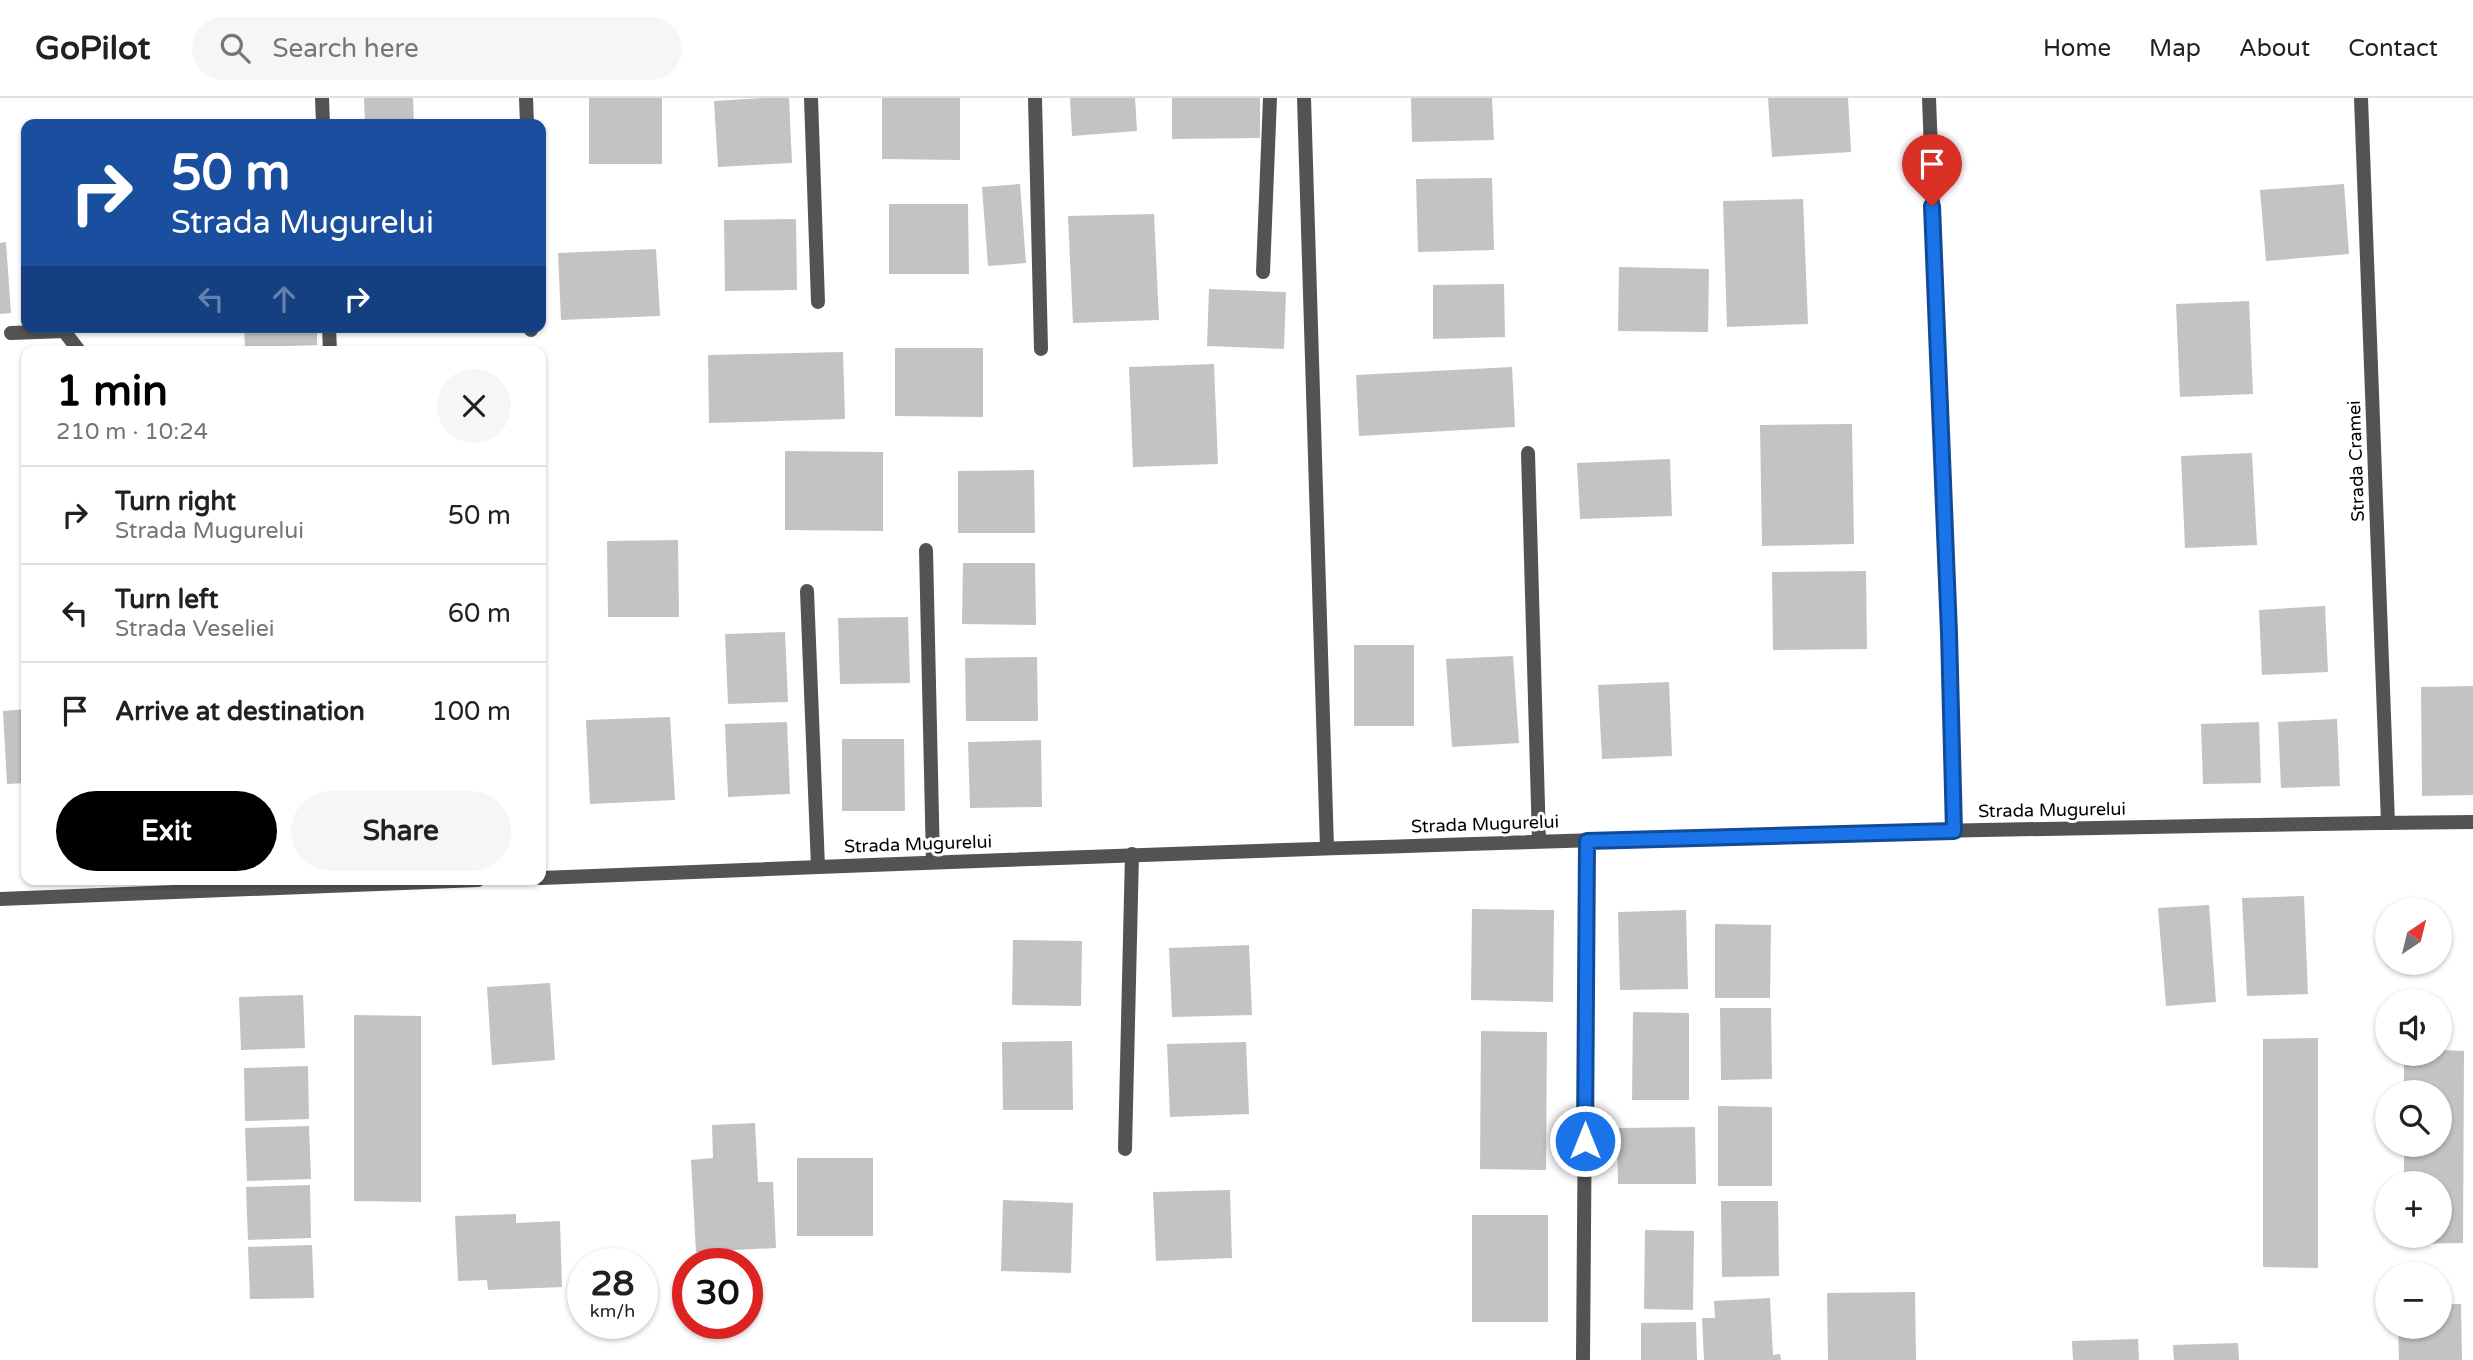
<!DOCTYPE html>
<html lang="en">
<head>
<meta charset="utf-8">
<style>
  :root { --surface:#fff; --page:#f6f6f6; --text:#202124; --muted:#757577; --line:#e0e0e0; --accent:#000 }
  body { margin:0; font-family:"Varela Round",sans-serif; background:var(--page); color:var(--text); height:100vh; display:flex; flex-direction:column; font-size:26px; white-space:nowrap }
  * { box-sizing:border-box; margin:0 }
  p { font-size:23px; color:var(--muted) }
  .icon { flex:none; width:38px; height:38px; fill:none; stroke:currentColor; stroke-width:2; stroke-linecap:round; stroke-linejoin:round }
  .map { position:relative; flex:1; overflow:hidden }
  .side { position:absolute; left:21px; top:248px; width:525px; height:539px; display:flex; flex-direction:column; background:var(--surface); border-radius:14px; box-shadow:0 2px 5px #0004 }
  .side>* { flex:none }
  .top-card { position:absolute; left:21px; top:21px; width:525px; height:214px; border-radius:14px; box-shadow:0 2px 5px #0004; background:#1a4fa0; color:#fff; overflow:hidden }
  .needle { width:46px; rotate:35deg }
  .fabs { position:absolute; left:2375px; top:800px; display:grid; gap:14px }
  .fabs a { display:grid; place-items:center; width:77px; height:77px; border-radius:50%; background:var(--surface); box-shadow:0 2px 5px #0004; font-size:35px }
  .speed { position:absolute; left:567px; top:1150px; display:flex; gap:14px; font-size:35px; font-weight:700; text-align:center }
  .speed>* { display:grid; place-content:center; width:91px; height:91px; border-radius:50%; background:var(--surface); box-shadow:0 2px 5px #0004; line-height:1 }
  .speed small { font-size:18px; font-weight:400 }
  .speed .limit { border:10px solid #d22; background:#fff; color:#111 }
  .pin { position:absolute; display:grid; place-items:center; width:60px; height:60px; color:#fff; margin:-72px -30px; border-radius:50% 50% 50% 0; rotate:-45deg; box-shadow:0 0 7px #0007 }
  .pin .icon { rotate:45deg }
  .me { position:absolute; width:77px; margin:-38px; rotate:0deg; stroke-linejoin:round; filter:drop-shadow(0 0 5px #0008) }
  .turn { display:flex; align-items:center; gap:24px; height:147px; padding:0 35px; font-size:32px }
  .turn .icon { width:91px; height:91px; stroke-width:2.5 }
  .turn b { display:block; font-size:49px; line-height:60px }
  .lanes { display:flex; align-items:center; height:66px; padding:0 35px; background:#0003; justify-content:center; gap:35px; direction:ltr }
  .lanes .off { opacity:.35 }
  .round { display:grid; place-items:center; flex:none; width:74px; height:74px; border-radius:37px; background:var(--page) }
  .summary { display:flex; align-items:center; justify-content:space-between; height:119px; padding:0 35px }
  h1 { font-size:42px; font-weight:700; line-height:52px; color:var(--accent) }
  .button { display:flex; gap:14px; margin-top:auto; padding:14px 35px }
  .button a { flex:1; height:80px; border-radius:42px; background:var(--accent); color:#fff; font-size:28px; font-weight:700; line-height:80px; text-align:center }
  .button a+a { background:var(--page); color:var(--text) }
  ul { padding:0; list-style:none }
  li { display:flex; align-items:center; gap:21px; height:98px; padding:0 35px; border-top:2px solid var(--line) }
  li div { flex:1 }
  li b { display:block; font-size:26px }
  li em { font-style:normal }
  header { display:flex; align-items:center; gap:42px; box-sizing:border-box; height:98px; padding:0 35px; background:var(--surface); border-bottom:2px solid var(--line) }
  header strong { font-size:33px }
  nav { display:flex; gap:38px; margin-inline-start:auto; font-size:24px }
  .search { width:490px; height:63px; background:var(--page); display:flex; align-items:center; gap:18px; box-sizing:border-box; padding:0 24px; border-radius:38px; color:var(--muted); font-size:26px }
  .map>svg:first-child { display:block }
</style>
</head>
<body>
<header>
<strong>GoPilot</strong>
<div class="search"><svg class="icon" aria-label="search" viewBox="0 0 24 24"><circle cx="10" cy="10" r="6"/><path d="M15 15l6 6"/></svg>Search here</div>
<nav><a>Home</a><a>Map</a><a>About</a><a>Contact</a></nav>
</header>
<div class="map">
<svg width="2473" height="1262" viewBox="0 0 2473 1262">
  <rect width="100%" height="100%" fill="#fff"/>
  <!-- building -->
  <g fill="#c3c3c3">
    <path d="M 364,0 L 413,0 L 414,26 L 365,26 Z"/>
    <rect x="589" y="0" width="73" height="66"/>
    <path d="M 762,0 L 789,0 L 792,65 L 718,69 L 714,3 Z"/>
    <path d="M 882,0 L 960,0 L 960,62 L 882,61 Z"/>
    <path d="M 1070,0 L 1135,0 L 1137,33 L 1072,38 Z"/>
    <path d="M 1172,0 L 1260,0 L 1260,40 L 1172,41 Z"/>
    <path d="M 1411,0 L 1492,0 L 1494,42 L 1412,44 Z"/>
    <path d="M 1768,0 L 1848,0 L 1851,54 L 1772,59 Z"/>
    <path d="M 1492,80 L 1494,152 L 1418,154 L 1416,81 Z"/>
    <path d="M 1020,86 L 1026,165 L 988,168 L 982,89 Z"/>
    <path d="M 2344,86 L 2349,156 L 2266,163 L 2260,92 Z"/>
    <path d="M 1803,101 L 1808,226 L 1727,229 L 1723,103 Z"/>
    <path d="M 889,106 L 968,106 L 969,176 L 889,176 Z"/>
    <path d="M 1154,116 L 1159,222 L 1073,225 L 1068,118 Z"/>
    <path d="M 796,121 L 797,192 L 725,193 L 724,122 Z"/>
    <path d="M 6,144 L 11,215 L 0,216 L 0,145 Z"/>
    <path d="M 656,151 L 660,218 L 561,222 L 558,155 Z"/>
    <path d="M 1619,169 L 1709,171 L 1708,234 L 1618,233 Z"/>
    <path d="M 1504,186 L 1505,239 L 1433,241 L 1433,187 Z"/>
    <path d="M 1209,191 L 1286,194 L 1284,251 L 1207,248 Z"/>
    <path d="M 2249,203 L 2253,296 L 2180,299 L 2176,206 Z"/>
    <path d="M 244,229 L 317,229 L 317,247 L 245,249 Z"/>
    <path d="M 895,250 L 983,250 L 983,319 L 895,318 Z"/>
    <path d="M 843,254 L 845,321 L 709,325 L 708,257 Z"/>
    <path d="M 1214,266 L 1218,366 L 1133,369 L 1129,269 Z"/>
    <path d="M 1512,269 L 1515,329 L 1359,338 L 1356,277 Z"/>
    <path d="M 1852,326 L 1854,446 L 1762,448 L 1760,327 Z"/>
    <path d="M 785,353 L 883,354 L 883,433 L 785,432 Z"/>
    <path d="M 2252,355 L 2257,447 L 2185,450 L 2181,358 Z"/>
    <path d="M 1670,361 L 1672,418 L 1580,421 L 1577,365 Z"/>
    <path d="M 1034,372 L 1035,435 L 958,435 L 958,373 Z"/>
    <path d="M 678,442 L 679,519 L 608,519 L 607,443 Z"/>
    <path d="M 963,465 L 1035,465 L 1036,527 L 962,526 Z"/>
    <path d="M 1866,473 L 1867,551 L 1773,552 L 1772,474 Z"/>
    <path d="M 2325,508 L 2328,574 L 2262,577 L 2259,512 Z"/>
    <path d="M 908,519 L 910,585 L 840,586 L 838,520 Z"/>
    <path d="M 785,534 L 788,604 L 728,606 L 725,536 Z"/>
    <rect x="1354" y="547" width="60" height="81"/>
    <path d="M 1513,558 L 1519,645 L 1452,649 L 1446,561 Z"/>
    <path d="M 1037,559 L 1038,623 L 966,623 L 965,560 Z"/>
    <path d="M 1669,584 L 1672,658 L 1602,661 L 1598,587 Z"/>
    <path d="M 2473,588 L 2473,697 L 2422,698 L 2421,589 Z"/>
    <path d="M 26,611 L 26,685 L 7,686 L 3,613 Z"/>
    <path d="M 670,619 L 675,702 L 590,706 L 586,622 Z"/>
    <path d="M 2337,621 L 2340,688 L 2281,690 L 2278,624 Z"/>
    <path d="M 787,624 L 790,696 L 728,699 L 725,626 Z"/>
    <path d="M 2259,624 L 2261,685 L 2203,686 L 2201,626 Z"/>
    <path d="M 842,641 L 904,641 L 905,713 L 842,713 Z"/>
    <path d="M 1041,642 L 1042,709 L 970,710 L 968,644 Z"/>
    <path d="M 2304,798 L 2308,896 L 2247,898 L 2242,800 Z"/>
    <path d="M 2209,807 L 2216,904 L 2166,908 L 2158,810 Z"/>
    <path d="M 1472,811 L 1554,812 L 1553,904 L 1471,902 Z"/>
    <path d="M 1686,812 L 1688,891 L 1620,892 L 1618,814 Z"/>
    <path d="M 1715,826 L 1771,827 L 1770,900 L 1715,900 Z"/>
    <path d="M 1013,842 L 1082,843 L 1081,908 L 1012,907 Z"/>
    <path d="M 1249,847 L 1252,917 L 1172,919 L 1169,850 Z"/>
    <path d="M 550,885 L 555,962 L 492,967 L 487,889 Z"/>
    <path d="M 303,897 L 305,950 L 241,952 L 239,899 Z"/>
    <path d="M 1720,910 L 1771,910 L 1772,981 L 1721,982 Z"/>
    <path d="M 1633,914 L 1689,915 L 1689,1002 L 1632,1002 Z"/>
    <path d="M 354,917 L 421,918 L 421,1104 L 354,1103 Z"/>
    <path d="M 1481,933 L 1547,934 L 1546,1072 L 1480,1071 Z"/>
    <path d="M 2318,940 L 2318,1170 L 2263,1169 L 2263,941 Z"/>
    <path d="M 1072,943 L 1073,1012 L 1003,1012 L 1002,944 Z"/>
    <path d="M 1246,944 L 1249,1016 L 1170,1019 L 1167,946 Z"/>
    <path d="M 2440,952 L 2464,953 L 2463,1145 L 2404,1146 L 2404,1138 L 2440,1138 L 2440,1085 L 2404,1085 L 2404,1046 L 2440,1046 L 2440,994 L 2404,994 L 2404,956 L 2440,956 Z"/>
    <path d="M 308,968 L 309,1021 L 245,1023 L 244,970 Z"/>
    <path d="M 1718,1008 L 1772,1009 L 1772,1088 L 1718,1088 Z"/>
    <path d="M 755,1025 L 758,1084 L 773,1084 L 776,1150 L 696,1154 L 691,1062 L 713,1060 L 712,1027 Z"/>
    <path d="M 309,1028 L 311,1081 L 247,1083 L 245,1030 Z"/>
    <path d="M 1695,1029 L 1696,1086 L 1618,1086 L 1617,1030 Z"/>
    <rect x="797" y="1060" width="76" height="78"/>
    <path d="M 310,1087 L 311,1140 L 248,1142 L 246,1089 Z"/>
    <path d="M 1230,1092 L 1232,1160 L 1156,1163 L 1153,1094 Z"/>
    <path d="M 1003,1102 L 1073,1105 L 1071,1175 L 1001,1173 Z"/>
    <path d="M 1721,1103 L 1778,1103 L 1779,1178 L 1722,1179 Z"/>
    <path d="M 516,1116 L 516,1125 L 560,1123 L 562,1189 L 488,1192 L 487,1182 L 458,1183 L 455,1118 Z"/>
    <rect x="1472" y="1117" width="76" height="107"/>
    <path d="M 1645,1132 L 1694,1133 L 1693,1212 L 1644,1211 Z"/>
    <path d="M 312,1147 L 314,1200 L 250,1201 L 248,1149 Z"/>
    <path d="M 1915,1194 L 1916,1262 L 1828,1262 L 1827,1195 Z"/>
    <path d="M 1770,1200 L 1773,1257 L 1780,1256 L 1781,1262 L 1704,1262 L 1702,1220 L 1715,1220 L 1714,1203 Z"/>
    <path d="M 2440,1206 L 2461,1206 L 2462,1262 L 2399,1262 L 2398,1228 L 2440,1228 Z"/>
    <path d="M 1696,1224 L 1697,1262 L 1641,1262 L 1641,1225 Z"/>
    <path d="M 2138,1241 L 2139,1262 L 2073,1262 L 2072,1243 Z"/>
    <path d="M 2238,1245 L 2239,1262 L 2174,1262 L 2173,1247 Z"/>
  </g>
  <g fill="none" stroke-linecap="round" stroke-linejoin="round">
    <!-- street -->
    <g stroke="#535353" stroke-width="14">
      <path d="M 322,0 L 323,26"/>
      <path d="M 526,0 L 527,26"/>
      <path d="M 811,0 L 818,204"/>
      <path d="M 1035,0 L 1041,251"/>
      <path d="M 1304,0 L 1327,750"/>
      <path d="M 1929,0 L 1949,535 L 1954,733"/>
      <path d="M 2361,0 L 2388,725"/>
      <path d="M 1263,174 L 1270,0"/>
      <path d="M 329,229 L 330,254"/>
      <path d="M 531,229 L 531,232"/>
      <path d="M 11,235 L 64,233 L 80,254"/>
      <path d="M 1528,355 L 1539,743"/>
      <path d="M 926,452 L 933,764"/>
      <path d="M 807,493 L 818,769"/>
      <path d="M 541,780 C 1185,754 1829,731 2473,724"/>
      <path d="M 0,801 L 478,782"/>
      <path d="M 1125,1051 L 1132,756"/>
      <path d="M 1583,1262 L 1587,743"/>
    </g>
  </g>
  <g fill="none" stroke-linecap="round" stroke-linejoin="round">
    <defs>
      <path id="route" d="M 1585,1043 L 1587,743 L 1954,733 L 1949,535 L 1932,108"/>
    </defs>
    <!-- route casing -->
    <use href="#route" stroke="#114b97" stroke-width="18"/>
    <!-- route -->
    <use href="#route" stroke="#1a73e8" stroke-width="12"/>
  </g>
  <g text-anchor="middle" dominant-baseline="central" stroke-width="6" stroke-linejoin="round" paint-order="stroke">
    <!-- street labels -->
    <g font-size="18" fill="#000" stroke="#fff">
      <text transform="translate(2356 363) rotate(-92)">Strada Cramei</text>
      <text transform="translate(2052 712) rotate(-1)">Strada Mugurelui</text>
      <text transform="translate(1485 726) rotate(-2)">Strada Mugurelui</text>
      <text transform="translate(918 746) rotate(-2)">Strada Mugurelui</text>
    </g>
  </g>
</svg>
<div class="fabs">
<a><svg class="needle" viewBox="-14 -14 28 28"><path d="M0-13l5 13h-10z" fill="#e53935"/><path d="M0 13l5-13h-10z" fill="#757577"/></svg></a>
<a><svg class="icon" aria-label="sound" viewBox="0 0 24 24"><path d="M4 9h4l5-4v14l-5-4H4zM17 9q2 3 0 6"/></svg></a>
<a><svg class="icon" aria-label="search" viewBox="0 0 24 24"><circle cx="10" cy="10" r="6"/><path d="M15 15l6 6"/></svg></a>
<a>+</a>
<a>−</a>
</div>
<div class="speed"><div>28<small>km/h</small></div><div class="limit">30</div></div>
<div class="pin" style="left:1932px;top:108px;background:#d93025"><svg class="icon" aria-label="arrive" viewBox="0 0 24 24"><path d="M6 21V4h12l-3 4 3 4H6"/></svg></div>
<svg class="me" style="left:1585px;top:1043px" viewBox="-20 -20 40 40"><circle r="17" fill="#1a73e8" stroke="#fff" stroke-width="3"/><path d="M0-11L8 9 0 5-8 9z" fill="#fff"/></svg>
<div class="top-card">
<div class="turn"><svg class="icon" aria-label="right" viewBox="0 0 24 24"><path d="M7 20v-9h11M14 6l5 5-5 5"/></svg><div><b>50 m</b>Strada Mugurelui</div></div>
<div class="lanes"><svg class="icon off" aria-label="left" viewBox="0 0 24 24"><path d="M17 20v-9H6M10 6l-5 5 5 5"/></svg><svg class="icon off" aria-label="ahead" viewBox="0 0 24 24"><path d="M12 20V5M6 11l6-6 6 6"/></svg><svg class="icon" aria-label="right" viewBox="0 0 24 24"><path d="M7 20v-9h11M14 6l5 5-5 5"/></svg></div>
</div>
<section class="side">
<div class="summary"><div><h1>1 min</h1><p>210 m · 10:24</p></div><a class="round"><svg class="icon" aria-label="close" viewBox="0 0 24 24"><path d="M6 6l12 12M18 6L6 18"/></svg></a></div>
<ul>
<li><svg class="icon" aria-label="right" viewBox="0 0 24 24"><path d="M7 20v-9h11M14 6l5 5-5 5"/></svg><div><b>Turn right</b><p>Strada Mugurelui</p></div><em>50 m</em></li>
<li><svg class="icon" aria-label="left" viewBox="0 0 24 24"><path d="M17 20v-9H6M10 6l-5 5 5 5"/></svg><div><b>Turn left</b><p>Strada Veseliei</p></div><em>60 m</em></li>
<li><svg class="icon" aria-label="arrive" viewBox="0 0 24 24"><path d="M6 21V4h12l-3 4 3 4H6"/></svg><div><b>Arrive at destination</b></div><em>100 m</em></li>
</ul>
<div class="button"><a>Exit</a><a>Share</a></div>
</section>
</div>
</body>
</html>
